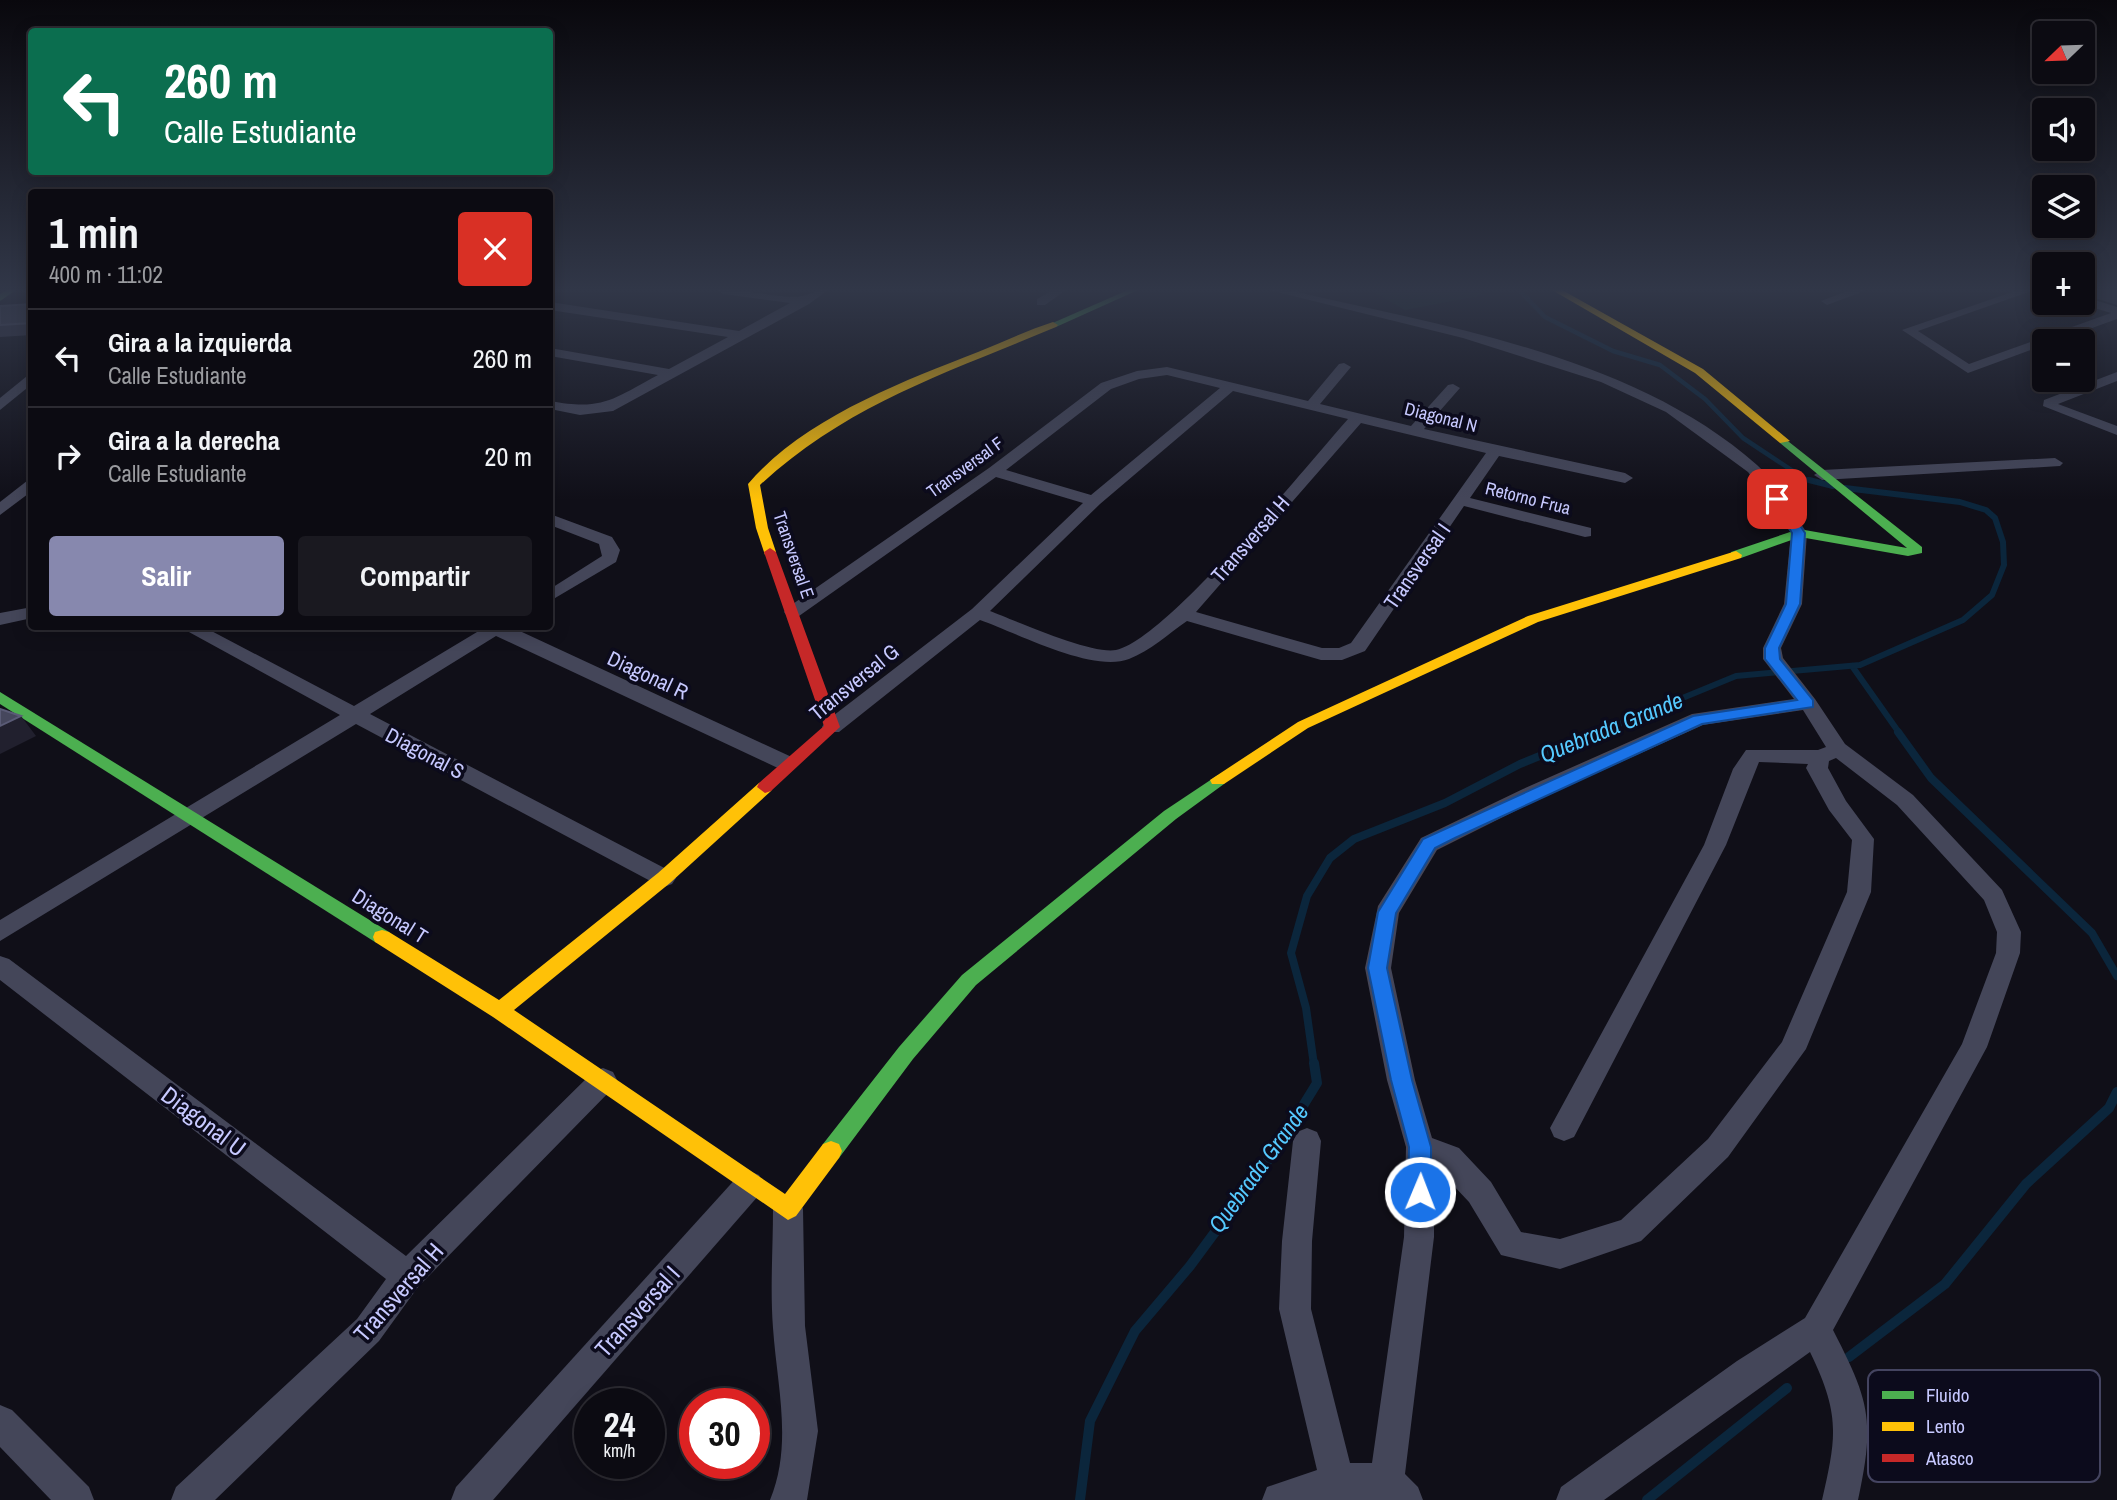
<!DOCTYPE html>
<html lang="es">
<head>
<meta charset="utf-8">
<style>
  :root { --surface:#0c0b12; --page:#1a1920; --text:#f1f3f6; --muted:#9a9b9f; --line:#2c2b32; --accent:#8788ae }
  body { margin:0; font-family:"Archivo Narrow",sans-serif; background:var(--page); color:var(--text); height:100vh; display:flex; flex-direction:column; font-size:26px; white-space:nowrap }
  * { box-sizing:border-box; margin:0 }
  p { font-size:23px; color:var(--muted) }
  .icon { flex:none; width:38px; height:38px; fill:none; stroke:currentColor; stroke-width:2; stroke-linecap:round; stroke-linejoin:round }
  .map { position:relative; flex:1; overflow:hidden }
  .side { position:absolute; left:28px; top:189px; width:525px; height:441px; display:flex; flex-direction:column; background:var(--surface); border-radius:7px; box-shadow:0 4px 18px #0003,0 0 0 2px var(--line) }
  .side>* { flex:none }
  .guide { position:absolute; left:28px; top:28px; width:525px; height:147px; border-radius:7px; box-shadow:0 4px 18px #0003,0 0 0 2px var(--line); background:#0b6e4f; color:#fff; overflow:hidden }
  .needle { width:46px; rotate:247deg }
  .fabs { position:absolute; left:2032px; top:21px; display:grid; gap:14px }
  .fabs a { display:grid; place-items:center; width:63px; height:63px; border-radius:7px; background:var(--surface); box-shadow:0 4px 18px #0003,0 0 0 2px var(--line); font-size:35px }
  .speed { position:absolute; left:574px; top:1388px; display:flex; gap:14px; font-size:35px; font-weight:700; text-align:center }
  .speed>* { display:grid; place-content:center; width:91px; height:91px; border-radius:50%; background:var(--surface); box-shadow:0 4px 18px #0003,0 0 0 2px var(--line); line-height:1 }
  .speed small { font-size:18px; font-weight:400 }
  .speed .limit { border:10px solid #d22; background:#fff; color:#111 }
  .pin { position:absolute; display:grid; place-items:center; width:60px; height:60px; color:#fff; margin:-30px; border-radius:14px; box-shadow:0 4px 10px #0006 }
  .me { position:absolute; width:77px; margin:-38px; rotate:1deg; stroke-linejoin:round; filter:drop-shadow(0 0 5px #0008) }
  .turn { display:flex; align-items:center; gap:24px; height:147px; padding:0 21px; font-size:32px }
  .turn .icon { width:91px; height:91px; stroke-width:2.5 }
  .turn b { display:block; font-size:49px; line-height:60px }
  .round { display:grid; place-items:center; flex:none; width:74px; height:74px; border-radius:7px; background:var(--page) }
  .overview { display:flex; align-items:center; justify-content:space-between; height:119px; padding:0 21px }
  h1 { font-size:42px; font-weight:700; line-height:52px }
  .cta { display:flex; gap:14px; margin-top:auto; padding:14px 21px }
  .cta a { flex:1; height:80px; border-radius:7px; background:var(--accent); color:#fff; font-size:28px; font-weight:700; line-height:80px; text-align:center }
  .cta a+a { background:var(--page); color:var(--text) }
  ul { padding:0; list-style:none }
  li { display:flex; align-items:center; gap:21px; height:98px; padding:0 21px; border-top:2px solid var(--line) }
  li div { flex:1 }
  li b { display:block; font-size:26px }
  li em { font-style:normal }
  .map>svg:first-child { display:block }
</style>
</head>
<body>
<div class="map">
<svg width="2117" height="1500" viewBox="0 0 2117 1500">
  <rect width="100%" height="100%" fill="#100f18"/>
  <!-- green -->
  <path fill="#0e2321" d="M 1370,290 L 1473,290 L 1484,295 L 1405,310 Z"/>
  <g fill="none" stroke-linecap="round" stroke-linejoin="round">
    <!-- stream-far3 -->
    <path stroke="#0b263c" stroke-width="4.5" d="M 1519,290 L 1545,317 L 1613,351 L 1660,365 L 1705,399 L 1743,438 L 1805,479 L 1816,482"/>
    <!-- stream-far2 -->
    <g stroke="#0b263c" stroke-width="6">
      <path d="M 1809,480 L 1833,486"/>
      <path d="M 1852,666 L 1900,734"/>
      <path d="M 1595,734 L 1736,676 L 1860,665 L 1963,620 L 1992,595 L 2004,565 L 2003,542 L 1995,518 L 1986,510 L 1960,502 L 1845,488"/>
    </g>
    <!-- stream-far1 -->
    <g stroke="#0b263c" stroke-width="8">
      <path d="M 1898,732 L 1931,778 L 2092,933 L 2117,976"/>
      <path d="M 1314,1065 L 1306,1008 L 1291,953 L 1307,896 L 1330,858 L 1354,839 L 1445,803 L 1520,764 L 1599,732"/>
    </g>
    <!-- stream -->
    <g stroke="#0b263c" stroke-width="10">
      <path d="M 1849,1357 L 1945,1284 L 2026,1184 L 2109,1108 L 2117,1092"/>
      <path d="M 1080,1500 L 1090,1421 L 1135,1331 L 1190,1266 L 1277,1148 L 1317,1083 L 1314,1063"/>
      <path d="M 1647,1500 L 1787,1388"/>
    </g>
    <!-- street -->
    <g fill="#444659" fill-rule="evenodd">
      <path d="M 717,290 C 740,288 787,300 802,296 C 812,294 816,289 828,290 L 809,304 L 613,411 L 580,415 L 550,409 L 550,401 C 603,411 613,399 658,375 L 550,356 L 550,348 L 669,369 L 728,337 L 550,310 L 550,302 L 739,331 L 790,303 L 723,294 Z"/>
      <path d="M 1053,290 L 1066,290 L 1045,305 L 1037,305 L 1037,299 Z"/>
      <path d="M 1269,290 L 1288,290 C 1444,326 1634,356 1757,465 C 1776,482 1792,511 1807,533 L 1802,604 L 1781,648 L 1783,658 L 1815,699 L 1845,744 L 1913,795 L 2002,890 L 2021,932 L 2020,953 L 1987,1047 L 1833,1330 C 1870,1402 1875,1420 1858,1500 L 1822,1500 C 1837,1435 1840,1414 1810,1352 L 1604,1500 L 1556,1500 L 1561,1487 L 1737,1361 L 1805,1318 L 1962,1044 L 1996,953 L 1997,932 L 1984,900 L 1897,805 L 1836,758 L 1829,761 L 1828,768 L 1846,801 L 1874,839 L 1871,892 L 1806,1049 L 1728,1157 L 1641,1241 L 1560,1269 L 1501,1255 L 1469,1202 L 1434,1165 L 1434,1237 L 1405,1474 L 1418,1487 L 1423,1500 L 1262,1500 L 1267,1487 L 1317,1470 L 1279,1309 L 1282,1241 L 1293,1141 L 1297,1132 L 1307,1128 L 1317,1132 L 1321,1141 L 1312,1241 L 1311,1309 L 1350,1463 L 1372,1463 L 1404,1237 L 1406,1147 L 1387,1080 L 1365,968 L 1378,906 L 1421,838 L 1523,789 L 1692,714 L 1794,699 L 1763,659 L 1763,648 L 1784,604 L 1791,533 L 1748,472 L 1666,412 L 1601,382 L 1463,338 ZM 1803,710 L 1826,747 L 1818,750 L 1746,750 L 1733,769 L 1704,845 L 1550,1128 L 1554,1137 L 1564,1141 L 1574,1137 L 1726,845 L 1759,762 L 1808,764 L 1806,768 L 1829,810 L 1852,840 L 1847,892 L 1782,1042 L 1708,1139 L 1621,1220 L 1560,1239 L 1521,1232 L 1491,1182 L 1459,1148 L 1432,1138 L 1415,1080 L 1391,968 L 1399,913 L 1437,850 L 1539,799 L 1703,725 Z"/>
      <path d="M 1850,290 L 1867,290 L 1827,305 L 1821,301 Z"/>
      <path d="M 2018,290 L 2034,290 L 1918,331 L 1969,364 L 2111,313 L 2078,303 L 2082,303 L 2082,296 L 2117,307 L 2117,319 L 2056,341 L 2044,341 L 2044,345 L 1968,373 L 1902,330 Z"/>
      <path d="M 1344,363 L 1351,367 L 1320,404 L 1411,426 L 1448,385 L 1453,384 L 1460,388 L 1424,429 L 1625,473 L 1633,478 L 1625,483 L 1499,456 L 1470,498 L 1591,528 L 1591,536 L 1585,537 L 1464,506 L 1365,651 L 1342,660 L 1321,660 L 1187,621 C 1168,634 1150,651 1129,659 C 1092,673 1017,633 980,620 L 839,732 L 825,732 L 822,727 L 825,722 L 972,609 L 1083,503 L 996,477 L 799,616 L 787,616 L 784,612 L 787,608 L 989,468 L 1101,383 L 1137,371 L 1167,367 L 1308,401 L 1339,364 ZM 1167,375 L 1220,388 L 1091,495 L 1006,470 L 1111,389 L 1139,379 ZM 1233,391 L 1348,419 C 1307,465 1166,640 1116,650 C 1093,655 1016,621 990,611 L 1100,504 ZM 1361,423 L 1486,453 L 1351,643 L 1339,648 L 1322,648 L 1196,612 Z"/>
      <path d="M 32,372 L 32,384 L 0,410 L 0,398 Z"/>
      <path d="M 2117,372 L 2117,381 L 2058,404 L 2117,426 L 2117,435 L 2043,406 L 2044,400 Z"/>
      <path d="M 2055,458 L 2063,463 L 2060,466 L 1822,480 L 1814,475 L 1822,470 Z"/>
      <path d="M 32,477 L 32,491 L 0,515 L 0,502 Z"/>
      <path d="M 550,514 L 612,537 L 620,550 L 616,562 L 550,601 L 550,589 L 602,556 L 599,544 L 550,525 Z"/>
      <path d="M 32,607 L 32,618 L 0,625 L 0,613 Z"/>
      <path d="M 178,626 L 202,626 L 354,706 L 482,629 L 480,626 L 509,626 L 796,759 L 799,764 L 788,771 L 780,769 L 496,636 L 370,714 L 672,872 L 676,878 L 672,884 L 664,887 L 656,884 L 356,724 L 0,941 L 0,920 L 340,715 Z"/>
      <path d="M 0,956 L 9,959 L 406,1256 L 593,1072 L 603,1068 L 613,1072 L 617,1080 L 613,1088 L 418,1287 L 379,1341 L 215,1500 L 171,1500 L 176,1487 L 357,1319 L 386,1279 L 0,980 Z"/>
      <path d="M 749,1171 L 759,1175 L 764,1185 L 759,1195 L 493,1500 L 451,1500 L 456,1487 L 739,1175 Z"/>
      <path d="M 788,1195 L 799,1199 L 803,1209 L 805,1326 L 818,1431 L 807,1500 L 770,1500 C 793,1445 777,1386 773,1328 C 770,1289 773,1248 773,1209 L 777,1199 Z"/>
      <path d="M 0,1405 L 12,1410 L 89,1487 L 94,1500 L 51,1500 L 0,1447 Z"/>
    </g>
    <!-- fast -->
    <g fill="#4caf50" fill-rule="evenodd">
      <path d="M 7,290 L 16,290 L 0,301 L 0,294 Z"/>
      <path d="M 1128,290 L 1138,290 L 1056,327 L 1048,325 Z"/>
      <path d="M 1784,438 L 1922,547 L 1922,553 L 1908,556 L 1800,537 L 1741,558 L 1731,558 L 1731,552 L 1799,529 L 1907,548 L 1780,443 L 1780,439 Z"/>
      <path d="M 0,692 L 389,932 L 391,937 L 389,942 L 382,944 L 375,942 L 0,704 Z"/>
      <path d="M 1218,775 L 1224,776 L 1226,780 L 1224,784 L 1176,819 L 976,985 L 913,1059 L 839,1158 L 831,1161 L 823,1158 L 820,1151 L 823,1144 L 899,1047 L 962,975 L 1164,811 Z"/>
    </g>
    <!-- slow -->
    <g fill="#ffc107" fill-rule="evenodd">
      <path d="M 1552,290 L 1562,290 L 1703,369 L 1790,441 L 1780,443 L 1695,373 Z"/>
      <path d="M 1053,322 L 1058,325 L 1056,327 C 949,372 847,404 760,485 L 768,528 L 776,552 L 770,556 L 765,555 L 756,528 L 748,484 C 803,419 901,382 978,352 C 1003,342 1028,330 1053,322 Z"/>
      <path d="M 1736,551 L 1742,555 L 1741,558 L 1538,622 L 1308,728 L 1224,784 L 1212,784 L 1210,780 L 1298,722 L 1528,616 Z"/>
      <path d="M 765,781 L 773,787 L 771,791 L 670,883 L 514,1010 L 785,1194 L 823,1144 L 831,1141 L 839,1144 L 842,1151 L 839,1158 L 796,1216 L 788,1220 L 493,1017 L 375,942 L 373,937 L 375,932 L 382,930 L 389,932 L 499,1000 L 658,873 L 759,783 Z"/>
    </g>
    <!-- jam -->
    <path fill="#c62828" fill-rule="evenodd" d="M 770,548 L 776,552 L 840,727 L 771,791 L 765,793 L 757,787 L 759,783 L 824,726 L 764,552 Z"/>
  </g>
  <!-- wall -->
  <g fill="#37374a">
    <path d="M 2082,290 L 2117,290 L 2117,305 L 2082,294 Z"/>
    <path d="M 32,304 L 32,335 L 0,337 L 0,306 Z"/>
  </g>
  <!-- shaded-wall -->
  <path fill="#21202e" d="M 21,716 L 36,736 L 0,754 L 0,726 Z"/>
  <!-- building -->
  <g fill="#46475d" stroke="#5a5b76" stroke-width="2">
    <path d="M 32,304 L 32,323 L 0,325 L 0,306 Z"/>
    <path d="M 0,709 L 21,716 L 0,726 Z"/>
  </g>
  <!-- sky -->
  <linearGradient id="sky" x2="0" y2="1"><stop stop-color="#09080d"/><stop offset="0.58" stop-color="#313748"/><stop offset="1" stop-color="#313748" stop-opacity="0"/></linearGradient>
  <rect width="2117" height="500" fill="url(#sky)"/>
  <!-- route -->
  <path fill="#1a73e8" stroke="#114b97" stroke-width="2" d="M 1772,496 L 1781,496 L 1805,533 L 1800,604 L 1779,648 L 1780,659 L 1813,700 L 1813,707 L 1702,724 L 1455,838 L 1435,848 L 1396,913 L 1387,968 L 1412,1080 L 1431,1147 L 1431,1192 L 1428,1200 L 1420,1203 L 1412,1200 L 1408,1192 L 1409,1147 L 1391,1080 L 1368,968 L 1378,912 L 1423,839 L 1693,716 L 1797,700 L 1765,659 L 1765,648 L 1786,604 L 1792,533 L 1771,499 Z"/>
  <g text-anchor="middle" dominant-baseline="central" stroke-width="7" stroke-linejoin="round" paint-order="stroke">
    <!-- far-street labels -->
    <g font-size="18" fill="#c7c9ff" stroke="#0c0b1c">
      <text transform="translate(1441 417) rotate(14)">Diagonal N</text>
      <text transform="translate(965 467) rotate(-36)">Transversal F</text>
      <text transform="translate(1528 498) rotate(14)">Retorno Frua</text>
      <text transform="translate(794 555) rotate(71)">Transversal E</text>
    </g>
    <!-- street labels -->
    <g font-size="21" fill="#c7c9ff" stroke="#0c0b1c">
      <text transform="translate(1250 539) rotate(-49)">Transversal H</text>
      <text transform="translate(1417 566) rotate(-55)">Transversal I</text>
      <text transform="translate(648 675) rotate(25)">Diagonal R</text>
      <text transform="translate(854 682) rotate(-39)">Transversal G</text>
      <text transform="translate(425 753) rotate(28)">Diagonal S</text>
      <text transform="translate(390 916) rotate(32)">Diagonal T</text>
    </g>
    <!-- water labels -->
    <g font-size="23" font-style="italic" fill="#55c9ff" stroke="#0c0b1c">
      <text transform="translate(1611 727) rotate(-22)">Quebrada Grande</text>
      <text transform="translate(1258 1168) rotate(-54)">Quebrada Grande</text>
    </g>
    <!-- near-street labels -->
    <g font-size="24" fill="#c7c9ff" stroke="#0c0b1c">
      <text transform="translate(204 1121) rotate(37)">Diagonal U</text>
      <text transform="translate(398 1292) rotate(-49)">Transversal H</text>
      <text transform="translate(637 1311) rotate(-48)">Transversal I</text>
    </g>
  </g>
  <!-- legend -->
  <rect x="1868" y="1370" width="232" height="112" rx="10" fill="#0c0b1c" stroke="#444460" stroke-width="2"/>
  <rect x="1882" y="1391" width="32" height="8" fill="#4caf50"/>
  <rect x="1882" y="1422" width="32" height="9" fill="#ffc107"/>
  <rect x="1882" y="1454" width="32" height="8" fill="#c62828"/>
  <g font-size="19" fill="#c7c9ff">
    <text x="1926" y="1402">Fluido</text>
    <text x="1926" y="1433">Lento</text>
    <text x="1926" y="1465">Atasco</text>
  </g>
</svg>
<div class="fabs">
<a><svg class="needle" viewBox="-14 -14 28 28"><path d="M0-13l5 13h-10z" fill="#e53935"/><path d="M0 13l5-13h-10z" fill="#9a9b9f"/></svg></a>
<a><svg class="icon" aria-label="sound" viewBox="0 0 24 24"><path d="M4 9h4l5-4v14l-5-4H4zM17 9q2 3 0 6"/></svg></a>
<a><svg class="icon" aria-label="layers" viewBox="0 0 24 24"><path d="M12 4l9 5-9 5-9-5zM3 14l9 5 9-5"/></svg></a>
<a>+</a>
<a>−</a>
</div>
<div class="speed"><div>24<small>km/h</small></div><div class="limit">30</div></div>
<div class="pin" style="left:1777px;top:499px;background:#d93025"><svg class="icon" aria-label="arrive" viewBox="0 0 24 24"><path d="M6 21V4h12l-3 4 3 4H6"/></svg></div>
<svg class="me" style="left:1420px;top:1192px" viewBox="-20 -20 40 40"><circle r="17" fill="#1a73e8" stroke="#fff" stroke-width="3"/><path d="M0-11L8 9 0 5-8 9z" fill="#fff"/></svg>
<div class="guide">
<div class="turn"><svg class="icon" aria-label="left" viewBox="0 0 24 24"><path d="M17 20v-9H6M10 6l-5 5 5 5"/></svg><div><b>260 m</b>Calle Estudiante</div></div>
</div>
<section class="side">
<div class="overview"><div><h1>1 min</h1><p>400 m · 11:02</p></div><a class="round" style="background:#d93025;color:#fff"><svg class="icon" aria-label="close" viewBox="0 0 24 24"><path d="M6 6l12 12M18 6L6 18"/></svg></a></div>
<ul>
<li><svg class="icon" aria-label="left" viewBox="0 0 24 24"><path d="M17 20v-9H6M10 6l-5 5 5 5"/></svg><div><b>Gira a la izquierda</b><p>Calle Estudiante</p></div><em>260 m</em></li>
<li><svg class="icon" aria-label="right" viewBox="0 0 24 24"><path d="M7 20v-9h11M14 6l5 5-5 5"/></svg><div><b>Gira a la derecha</b><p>Calle Estudiante</p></div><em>20 m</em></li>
</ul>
<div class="cta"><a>Salir</a><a>Compartir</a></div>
</section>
</div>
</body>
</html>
